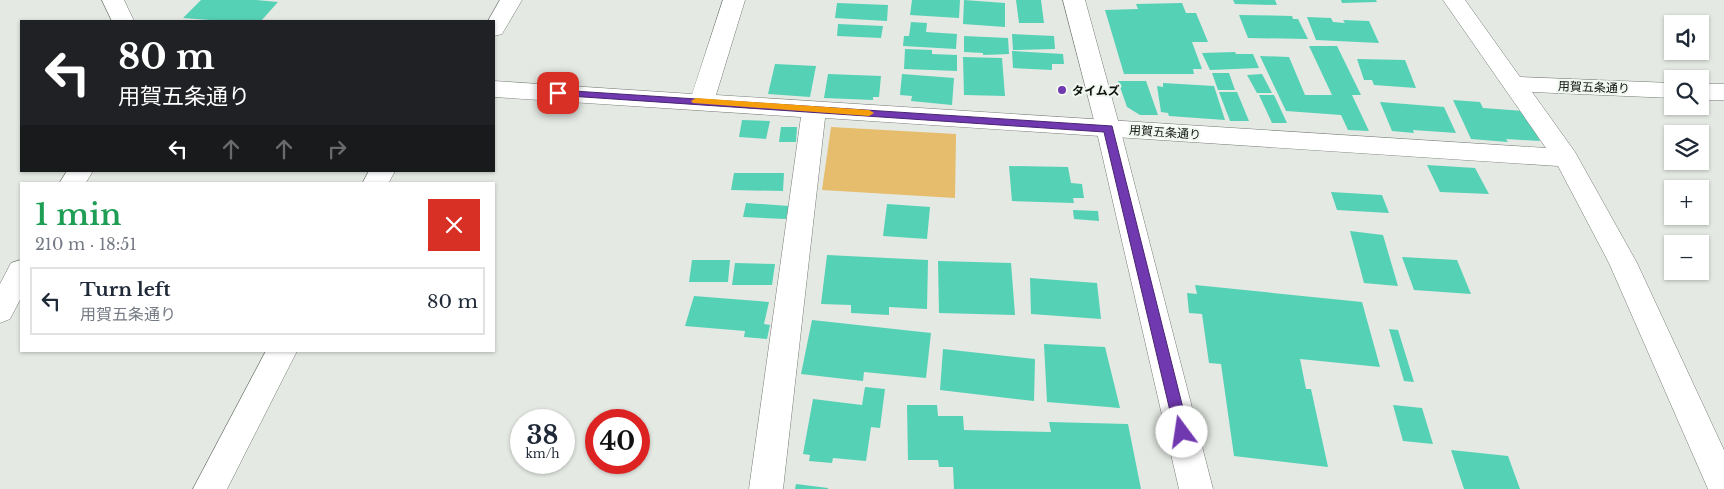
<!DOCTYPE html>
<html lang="en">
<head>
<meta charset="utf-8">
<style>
  :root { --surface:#fff; --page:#f6f6f7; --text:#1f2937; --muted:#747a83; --line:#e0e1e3 }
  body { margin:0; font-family:"Libre Baskerville","Noto Sans JP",serif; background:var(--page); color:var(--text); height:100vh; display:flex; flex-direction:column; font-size:19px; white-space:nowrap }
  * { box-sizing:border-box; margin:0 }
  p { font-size:16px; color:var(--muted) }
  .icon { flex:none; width:28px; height:28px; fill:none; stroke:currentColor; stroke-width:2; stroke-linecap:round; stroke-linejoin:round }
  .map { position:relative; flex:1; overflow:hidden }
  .side { position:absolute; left:20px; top:182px; width:475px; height:170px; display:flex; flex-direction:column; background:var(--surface); border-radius:0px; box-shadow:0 1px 4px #0004 }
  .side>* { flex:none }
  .guide { position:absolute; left:20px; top:20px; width:475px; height:152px; border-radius:0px; box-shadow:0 1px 4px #0004; background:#202124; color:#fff; overflow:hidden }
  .fabs { position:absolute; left:1664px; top:15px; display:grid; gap:10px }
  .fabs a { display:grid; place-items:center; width:45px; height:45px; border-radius:0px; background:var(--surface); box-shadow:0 1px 4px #0004; font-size:25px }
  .speed { position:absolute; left:510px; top:409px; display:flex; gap:10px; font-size:25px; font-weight:700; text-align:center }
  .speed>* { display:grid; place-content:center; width:65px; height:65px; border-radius:50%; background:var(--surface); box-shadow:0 1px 4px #0004; line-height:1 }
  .speed small { font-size:12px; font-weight:400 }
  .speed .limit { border:8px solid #d22; background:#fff; color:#111 }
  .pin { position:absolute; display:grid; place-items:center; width:42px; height:42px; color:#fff; margin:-21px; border-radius:10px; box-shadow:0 2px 8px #0006 }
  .me { position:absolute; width:55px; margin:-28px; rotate:346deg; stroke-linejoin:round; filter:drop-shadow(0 0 4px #0008) }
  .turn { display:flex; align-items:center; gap:18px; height:105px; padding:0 15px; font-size:22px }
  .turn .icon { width:65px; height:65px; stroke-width:2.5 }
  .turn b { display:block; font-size:35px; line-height:42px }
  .lanes { display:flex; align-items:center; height:48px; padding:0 15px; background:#0003; justify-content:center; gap:25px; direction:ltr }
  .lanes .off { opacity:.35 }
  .round { display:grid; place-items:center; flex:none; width:52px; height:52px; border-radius:0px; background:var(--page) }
  .overview { display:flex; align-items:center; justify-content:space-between; height:85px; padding:0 15px }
  h1 { font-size:30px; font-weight:600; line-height:38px; color:#1e9e55 }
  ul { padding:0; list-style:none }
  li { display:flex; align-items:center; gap:15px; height:68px; margin:0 10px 8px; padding:0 5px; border:2px solid var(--line); border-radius:0px }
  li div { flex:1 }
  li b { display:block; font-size:19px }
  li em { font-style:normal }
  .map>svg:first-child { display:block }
</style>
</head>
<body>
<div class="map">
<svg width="1724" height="489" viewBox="0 0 1724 489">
  <rect width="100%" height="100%" fill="#e4e9e3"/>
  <!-- green -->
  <path fill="#e6bc6d" d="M 831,127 L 956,134 L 955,198 L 822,190 Z"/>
  <!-- building -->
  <g fill="#55d1b6">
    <path d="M 201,0 L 256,0 L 278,2 L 261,21 L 223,21 L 183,18 Z"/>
    <path d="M 912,0 L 960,0 L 959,18 L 910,15 Z"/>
    <path d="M 964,0 L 1005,3 L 1005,27 L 963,24 Z"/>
    <path d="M 1016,0 L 1041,0 L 1044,23 L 1019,23 Z"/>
    <path d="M 1233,0 L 1275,0 L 1277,5 L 1235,4 Z"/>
    <path d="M 1341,0 L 1376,0 L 1377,2 L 1342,3 Z"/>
    <path d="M 837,3 L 888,5 L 887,21 L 835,18 Z"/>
    <path d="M 1182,3 L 1186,13 L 1196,13 L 1208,42 L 1192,42 L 1202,69 L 1193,69 L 1194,74 L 1124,74 L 1105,10 L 1138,9 L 1136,4 Z"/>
    <path d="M 1239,15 L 1292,16 L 1293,19 L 1298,19 L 1308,39 L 1248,38 Z"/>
    <path d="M 1307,17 L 1331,18 L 1333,22 L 1345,23 L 1343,20 L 1369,21 L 1379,43 L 1316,40 Z"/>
    <path d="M 911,22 L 927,23 L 926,32 L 957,34 L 956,49 L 903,46 L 904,36 L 909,36 Z"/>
    <path d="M 838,24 L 883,26 L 881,38 L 837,36 Z"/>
    <path d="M 1012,34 L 1054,36 L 1055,49 L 1013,50 Z"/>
    <path d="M 964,36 L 1008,38 L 1009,54 L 983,55 L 983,53 L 964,52 Z"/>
    <path d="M 1309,46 L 1337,46 L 1361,95 L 1352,95 L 1369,131 L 1348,130 L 1341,115 L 1286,111 L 1260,56 L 1289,57 L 1305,95 L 1332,95 Z"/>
    <path d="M 905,49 L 932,50 L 932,54 L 957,55 L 957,71 L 904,69 Z"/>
    <path d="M 1012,51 L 1063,54 L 1064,64 L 1052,64 L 1052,70 L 1013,68 Z"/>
    <path d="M 1235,52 L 1236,54 L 1253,54 L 1259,68 L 1210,70 L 1202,53 Z"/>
    <path d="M 963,57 L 1002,58 L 1005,96 L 964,95 Z"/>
    <path d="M 1357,59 L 1405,60 L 1416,88 L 1374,85 L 1372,80 L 1364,80 Z"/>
    <path d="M 775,64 L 816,66 L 810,97 L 768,94 Z"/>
    <path d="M 1212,73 L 1229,73 L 1235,90 L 1218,90 Z"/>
    <path d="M 828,74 L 881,76 L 879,97 L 873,97 L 873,100 L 824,98 Z"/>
    <path d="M 902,74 L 954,78 L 952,105 L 911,101 L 912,96 L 900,95 Z"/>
    <path d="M 1262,74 L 1272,93 L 1257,93 L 1247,75 Z"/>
    <path d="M 1118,81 L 1146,81 L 1158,115 L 1140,115 L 1127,107 Z"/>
    <path d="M 1163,83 L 1214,86 L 1225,120 L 1169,116 L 1168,113 L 1161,112 L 1157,86 L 1163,87 Z"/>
    <path d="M 1219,92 L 1237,92 L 1249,121 L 1230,121 Z"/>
    <path d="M 1259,95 L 1274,95 L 1287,123 L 1272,123 Z"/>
    <path d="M 1453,100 L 1480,102 L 1483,108 L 1524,111 L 1540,141 L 1506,139 L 1508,142 L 1471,139 Z"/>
    <path d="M 1380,102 L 1444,107 L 1456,133 L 1413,130 L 1414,133 L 1392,131 Z"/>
    <path d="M 742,120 L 770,121 L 766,139 L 739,137 Z"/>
    <path d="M 781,127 L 797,127 L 796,142 L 779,142 Z"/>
    <path d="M 1427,165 L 1475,168 L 1489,194 L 1440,192 Z"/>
    <path d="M 1009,166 L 1068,167 L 1071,183 L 1082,184 L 1084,198 L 1073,198 L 1074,203 L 1012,201 Z"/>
    <path d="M 734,173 L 784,173 L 783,191 L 731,190 Z"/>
    <path d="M 1331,192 L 1382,195 L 1389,213 L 1337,210 Z"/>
    <path d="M 746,203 L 789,206 L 786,219 L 743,217 Z"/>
    <path d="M 887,204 L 930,207 L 927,239 L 883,236 Z"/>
    <path d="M 1073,210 L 1098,211 L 1099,221 L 1074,219 Z"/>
    <path d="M 1350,231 L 1383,235 L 1398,286 L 1364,283 Z"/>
    <path d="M 827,255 L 928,260 L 927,309 L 889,307 L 889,315 L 851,313 L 851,305 L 821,304 Z"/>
    <path d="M 1402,257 L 1457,260 L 1471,294 L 1414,290 Z"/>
    <path d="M 692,260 L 730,260 L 728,282 L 689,282 Z"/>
    <path d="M 938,261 L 1011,263 L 1015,315 L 939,313 Z"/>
    <path d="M 735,263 L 775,264 L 772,285 L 732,285 Z"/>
    <path d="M 1030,278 L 1097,283 L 1101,319 L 1031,314 Z"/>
    <path d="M 1195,285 L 1362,302 L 1380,367 L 1300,359 L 1306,389 L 1311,389 L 1328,467 L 1234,456 L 1221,364 L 1209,363 L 1202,314 L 1189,313 L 1187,293 L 1197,294 Z"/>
    <path d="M 694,296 L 769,302 L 764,324 L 770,325 L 767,339 L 744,337 L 745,331 L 685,326 Z"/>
    <path d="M 812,320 L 931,333 L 926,378 L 864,372 L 863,381 L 801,374 Z"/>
    <path d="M 1389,329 L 1398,330 L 1414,382 L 1404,381 Z"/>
    <path d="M 1044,344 L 1105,347 L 1120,408 L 1047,402 Z"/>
    <path d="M 943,349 L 1035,359 L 1034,401 L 940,390 Z"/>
    <path d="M 865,387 L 885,389 L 880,428 L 871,427 L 866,461 L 833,458 L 832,463 L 809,461 L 810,455 L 803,454 L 813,399 L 862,405 Z"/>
    <path d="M 907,405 L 937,405 L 938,416 L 963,416 L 964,430 L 1051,432 L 1049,422 L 1128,424 L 1141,489 L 954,489 L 953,467 L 939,467 L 938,460 L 908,460 Z"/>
    <path d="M 1393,405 L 1422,408 L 1433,444 L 1403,441 Z"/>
    <path d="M 1451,450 L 1508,456 L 1520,489 L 1464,489 Z"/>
    <path d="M 796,484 L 828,488 L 828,489 L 795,489 Z"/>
  </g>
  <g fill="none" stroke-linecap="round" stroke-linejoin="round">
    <defs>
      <g id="street">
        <path d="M 102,0 L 124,0 L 134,21 L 112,21 Z"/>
        <path d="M 500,0 L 522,0 L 502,34 L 494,36 L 494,21 L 488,21 Z"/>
        <path d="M 723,0 L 745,0 L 716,95 L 1546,148 L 1443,0 L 1465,0 L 1520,77 L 1672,83 L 1672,98 L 1532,92 L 1575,152 L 1637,263 L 1724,450 L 1724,489 L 1708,489 L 1609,263 L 1558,166 L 825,118 L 783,489 L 749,489 L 801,117 L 494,97 L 494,81 L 692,94 Z"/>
        <rect x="1700" y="84" width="24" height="16"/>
        <path d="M 67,171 L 93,171 L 85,184 L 59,184 Z"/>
        <path d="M 369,171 L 395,171 L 388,184 L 362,184 Z"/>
        <path d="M 21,260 L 21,298 L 10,319 L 0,323 L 0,284 L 11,263 Z"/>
        <path d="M 266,351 L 297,351 L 227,489 L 193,489 Z"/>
      </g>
      <path id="secondary" d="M 1063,0 L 1085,0 L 1120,128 L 1213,489 L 1179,489 L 1096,128 Z"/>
    </defs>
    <!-- street casing -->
    <use href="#street" stroke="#777c77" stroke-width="1"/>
    <!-- secondary casing -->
    <use href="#secondary" stroke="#777c77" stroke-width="1"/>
    <!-- street -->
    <use href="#street" fill="#fff" fill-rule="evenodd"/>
    <!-- secondary -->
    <use href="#secondary" fill="#fff" fill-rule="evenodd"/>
  </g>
  <!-- route -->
  <path fill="#7039b0" stroke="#492572" d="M 558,90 L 1112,126 L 1189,432 L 1187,436 L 1182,438 L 1177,436 L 1175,432 L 1104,132 L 554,95 L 553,93 Z"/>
  <!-- slow -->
  <path fill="#f59e0b" d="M 696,98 L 869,110 L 874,113 L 869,116 L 693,103 L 691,101 Z"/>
  <!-- markers -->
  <circle fill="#7039b0" stroke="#f1f7f1" stroke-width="2" cx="1062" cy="90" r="5"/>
  <g text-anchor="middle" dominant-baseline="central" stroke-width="4" stroke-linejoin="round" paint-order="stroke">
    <!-- street labels -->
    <g font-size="12" fill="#101210" stroke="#f1f7f1">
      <text transform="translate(1594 87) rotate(2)">用賀五条通り</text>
      <text transform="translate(1165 132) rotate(4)">用賀五条通り</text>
    </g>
    <!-- poi labels -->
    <g font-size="12" font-weight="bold" fill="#101210" stroke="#f1f7f1" text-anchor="start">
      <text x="1072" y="90">タイムズ</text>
    </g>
  </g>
</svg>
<div class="fabs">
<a><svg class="icon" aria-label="sound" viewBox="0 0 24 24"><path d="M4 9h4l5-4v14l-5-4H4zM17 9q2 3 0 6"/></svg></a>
<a><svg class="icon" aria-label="search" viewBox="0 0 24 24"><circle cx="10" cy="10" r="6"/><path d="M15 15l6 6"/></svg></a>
<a><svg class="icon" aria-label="layers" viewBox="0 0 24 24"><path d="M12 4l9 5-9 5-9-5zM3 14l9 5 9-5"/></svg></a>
<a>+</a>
<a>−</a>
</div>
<div class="speed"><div>38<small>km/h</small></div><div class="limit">40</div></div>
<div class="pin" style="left:558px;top:93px;background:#d93025"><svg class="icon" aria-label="arrive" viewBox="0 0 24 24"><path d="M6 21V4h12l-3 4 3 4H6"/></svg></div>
<svg class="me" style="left:1182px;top:432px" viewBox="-20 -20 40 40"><circle r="19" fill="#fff"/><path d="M0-13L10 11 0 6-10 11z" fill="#7039b0"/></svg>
<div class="guide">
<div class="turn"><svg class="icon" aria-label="left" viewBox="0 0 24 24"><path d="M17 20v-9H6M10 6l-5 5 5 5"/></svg><div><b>80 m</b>用賀五条通り</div></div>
<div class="lanes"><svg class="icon" aria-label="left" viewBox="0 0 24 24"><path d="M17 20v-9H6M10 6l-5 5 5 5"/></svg><svg class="icon off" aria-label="ahead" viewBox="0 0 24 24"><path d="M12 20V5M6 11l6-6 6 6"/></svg><svg class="icon off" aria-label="ahead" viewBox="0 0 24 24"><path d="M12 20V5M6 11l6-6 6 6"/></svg><svg class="icon off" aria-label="right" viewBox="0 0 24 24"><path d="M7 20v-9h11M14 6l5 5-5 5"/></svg></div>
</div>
<section class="side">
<div class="overview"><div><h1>1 min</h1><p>210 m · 18:51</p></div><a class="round" style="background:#d93025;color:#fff"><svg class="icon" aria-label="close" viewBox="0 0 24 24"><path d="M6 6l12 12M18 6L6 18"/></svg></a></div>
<ul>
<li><svg class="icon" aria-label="left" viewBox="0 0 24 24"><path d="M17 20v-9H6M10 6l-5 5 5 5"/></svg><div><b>Turn left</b><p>用賀五条通り</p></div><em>80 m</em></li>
</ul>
</section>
</div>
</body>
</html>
